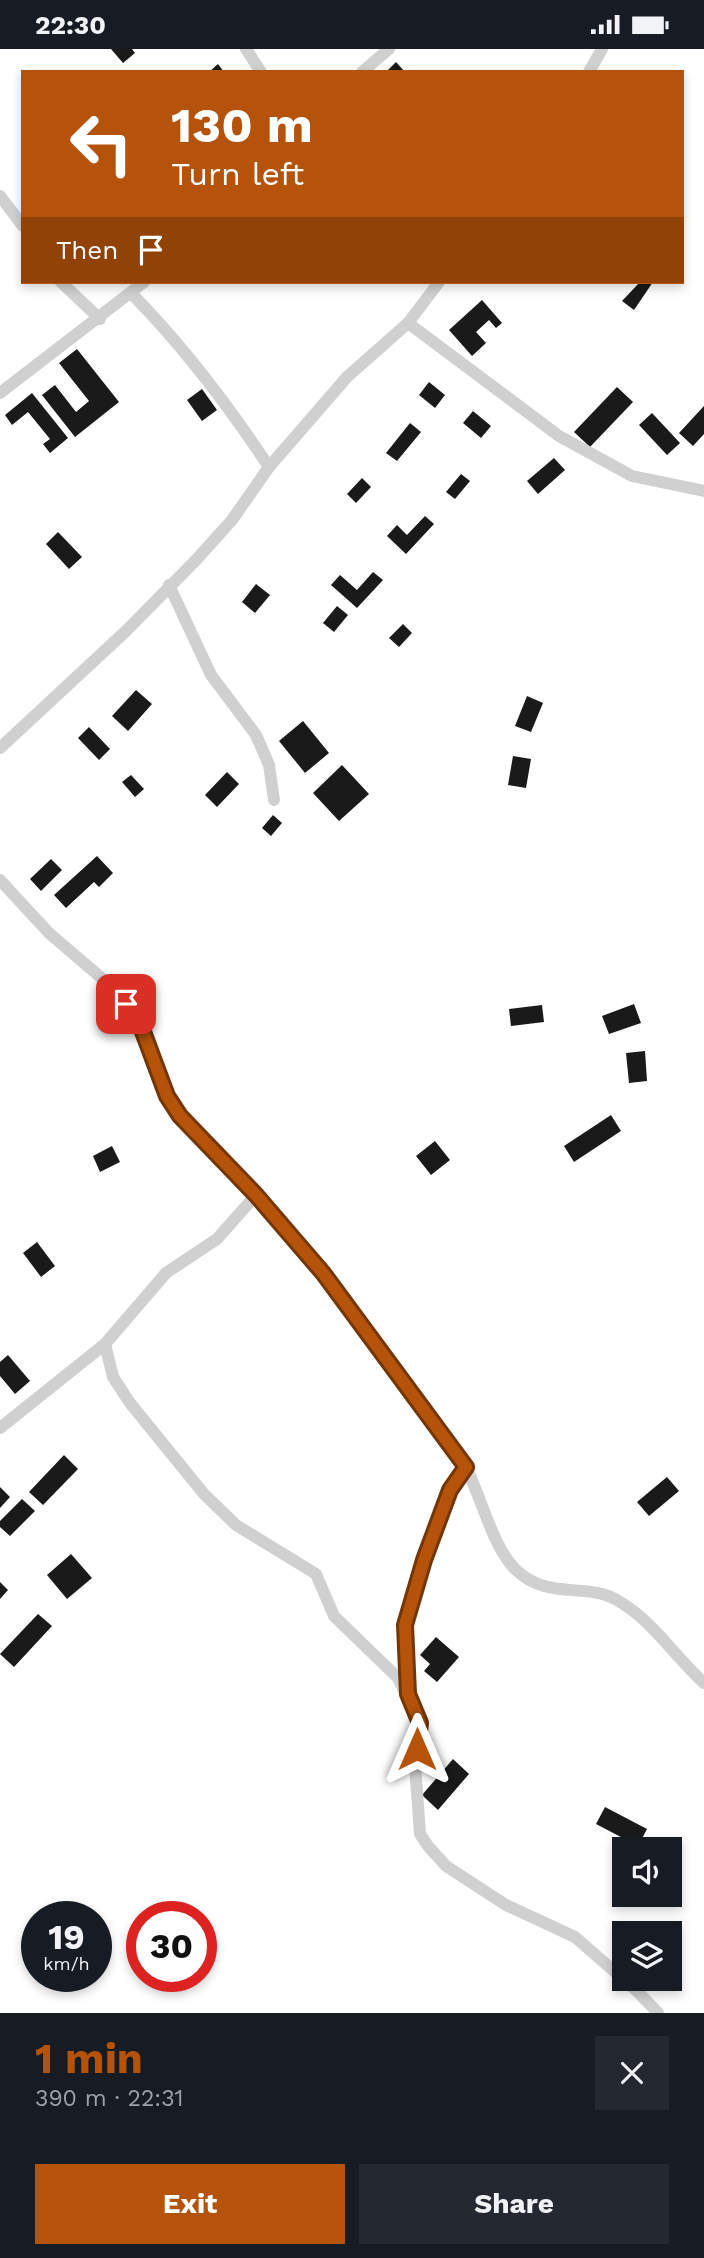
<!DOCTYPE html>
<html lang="en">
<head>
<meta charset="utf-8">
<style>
  :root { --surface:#171b24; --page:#242831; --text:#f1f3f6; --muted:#9ea1a6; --accent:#b45309 }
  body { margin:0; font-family:"Work Sans",sans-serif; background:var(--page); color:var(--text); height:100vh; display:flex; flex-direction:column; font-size:26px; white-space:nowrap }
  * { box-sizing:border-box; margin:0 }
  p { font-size:23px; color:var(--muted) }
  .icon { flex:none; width:38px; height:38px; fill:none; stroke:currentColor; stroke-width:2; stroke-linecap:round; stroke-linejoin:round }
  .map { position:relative; height:1964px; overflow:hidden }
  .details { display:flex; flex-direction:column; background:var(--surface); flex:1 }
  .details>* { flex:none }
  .top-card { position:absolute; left:21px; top:21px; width:663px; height:214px; border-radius:0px; box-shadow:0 4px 10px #0003; background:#b45309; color:#fff; overflow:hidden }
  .controls { position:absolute; left:612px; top:1788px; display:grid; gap:14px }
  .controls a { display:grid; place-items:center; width:70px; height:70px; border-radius:0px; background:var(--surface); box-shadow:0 4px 10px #0003; font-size:35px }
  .speed { position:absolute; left:21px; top:1852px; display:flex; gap:14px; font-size:35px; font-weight:700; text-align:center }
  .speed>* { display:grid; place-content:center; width:91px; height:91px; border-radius:50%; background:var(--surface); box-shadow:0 4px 10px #0003; line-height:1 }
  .speed small { font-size:18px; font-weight:400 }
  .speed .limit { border:10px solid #d22; background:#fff; color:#111 }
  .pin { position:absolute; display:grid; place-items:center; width:60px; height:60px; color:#fff; margin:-30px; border-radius:14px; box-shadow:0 4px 10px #0006 }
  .me { position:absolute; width:77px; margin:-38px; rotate:0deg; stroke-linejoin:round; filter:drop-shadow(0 0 5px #0008) }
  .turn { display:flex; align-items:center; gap:24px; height:147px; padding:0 35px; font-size:32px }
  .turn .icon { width:91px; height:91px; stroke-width:2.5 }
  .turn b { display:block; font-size:49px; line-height:60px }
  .then { display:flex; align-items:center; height:66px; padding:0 35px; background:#0003; gap:14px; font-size:26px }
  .round { display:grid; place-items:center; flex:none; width:74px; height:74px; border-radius:0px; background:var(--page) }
  .headline { display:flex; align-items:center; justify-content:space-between; height:119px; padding:0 35px }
  h1 { font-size:42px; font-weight:700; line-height:52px; color:var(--accent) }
  .button { display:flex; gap:14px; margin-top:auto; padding:14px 35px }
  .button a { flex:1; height:80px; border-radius:0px; background:var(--accent); color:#fff; font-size:28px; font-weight:700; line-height:80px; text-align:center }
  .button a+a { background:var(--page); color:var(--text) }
  .status { display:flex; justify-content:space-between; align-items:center; height:49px; padding:0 35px; background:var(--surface); direction:ltr }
  .status svg { height:19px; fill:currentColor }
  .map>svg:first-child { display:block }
</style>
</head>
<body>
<div class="status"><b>22:30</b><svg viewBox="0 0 49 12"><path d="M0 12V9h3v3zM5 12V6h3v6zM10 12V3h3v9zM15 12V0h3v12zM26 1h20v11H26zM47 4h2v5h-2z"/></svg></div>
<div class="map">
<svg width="704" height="1964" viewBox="0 0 704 1964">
  <rect width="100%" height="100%" fill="#fff"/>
  <!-- building -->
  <g fill="#1a1a1a">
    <path d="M 111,0 L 132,0 L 135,4 L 123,14 Z"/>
    <path d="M 396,13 L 405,23 L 386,23 Z"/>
    <path d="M 218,15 L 224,23 L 209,23 Z"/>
    <path d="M 640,233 L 653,233 L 634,261 L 622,252 Z"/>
    <path d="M 482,251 L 502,274 L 496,279 L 489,271 L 476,283 L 486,294 L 472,307 L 449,281 Z"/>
    <path d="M 77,300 L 119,353 L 75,388 L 42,346 L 55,336 L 76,363 L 89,352 L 59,314 Z"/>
    <path d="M 429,333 L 445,346 L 435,359 L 419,346 Z"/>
    <path d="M 617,338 L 633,353 L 590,398 L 574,383 Z"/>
    <path d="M 202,340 L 217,361 L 202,372 L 187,351 Z"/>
    <path d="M 32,344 L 68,389 L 50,404 L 43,395 L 50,390 L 28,363 L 12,376 L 5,366 Z"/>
    <path d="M 704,357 L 704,385 L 693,397 L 679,384 Z"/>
    <path d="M 473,362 L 491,377 L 481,389 L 463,374 Z"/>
    <path d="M 652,364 L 680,394 L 667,406 L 639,376 Z"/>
    <path d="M 410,374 L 421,383 L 397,412 L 386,404 Z"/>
    <path d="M 554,409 L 565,421 L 538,445 L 527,432 Z"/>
    <path d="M 461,425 L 470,432 L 455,450 L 446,443 Z"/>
    <path d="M 362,429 L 371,438 L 356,454 L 347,445 Z"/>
    <path d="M 425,467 L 434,475 L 406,505 L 387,487 L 397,476 L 407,486 Z"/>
    <path d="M 58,483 L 82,508 L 69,520 L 46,495 Z"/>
    <path d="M 373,523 L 383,531 L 357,559 L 331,536 L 340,526 L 357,541 Z"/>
    <path d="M 256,535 L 270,546 L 255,564 L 242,553 Z"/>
    <path d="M 337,557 L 348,566 L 334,583 L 323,574 Z"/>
    <path d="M 403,575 L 412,584 L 399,598 L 389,589 Z"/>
    <path d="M 136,641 L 152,655 L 128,682 L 112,667 Z"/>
    <path d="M 527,647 L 543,654 L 531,683 L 515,677 Z"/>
    <path d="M 303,672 L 329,704 L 305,724 L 279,692 Z"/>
    <path d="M 89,678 L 110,700 L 99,711 L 78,689 Z"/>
    <path d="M 513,707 L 531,710 L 526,739 L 508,736 Z"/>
    <path d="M 342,716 L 369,745 L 339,772 L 313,744 Z"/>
    <path d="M 227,723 L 239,735 L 217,758 L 205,746 Z"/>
    <path d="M 131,726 L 144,740 L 135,748 L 122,733 Z"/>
    <path d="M 273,766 L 282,774 L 271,787 L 262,779 Z"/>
    <path d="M 97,807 L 113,824 L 99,838 L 94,833 L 66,859 L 54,846 Z"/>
    <path d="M 51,810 L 62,821 L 41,842 L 30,830 Z"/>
    <path d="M 634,955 L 641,974 L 609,985 L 602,967 Z"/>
    <path d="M 542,956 L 544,973 L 511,977 L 509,960 Z"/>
    <path d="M 645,1002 L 647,1032 L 629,1034 L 626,1004 Z"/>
    <path d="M 611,1066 L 621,1082 L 574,1113 L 564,1097 Z"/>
    <path d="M 435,1092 L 450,1111 L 431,1126 L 416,1107 Z"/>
    <path d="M 112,1097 L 120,1113 L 100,1123 L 93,1107 Z"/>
    <path d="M 37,1193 L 55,1217 L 41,1228 L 23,1204 Z"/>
    <path d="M 8,1306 L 30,1332 L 15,1345 L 0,1327 L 0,1313 Z"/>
    <path d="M 64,1406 L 78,1420 L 43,1456 L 29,1443 Z"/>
    <path d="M 667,1428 L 679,1442 L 649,1467 L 637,1453 Z"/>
    <path d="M 0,1438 L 10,1448 L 0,1459 Z"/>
    <path d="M 22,1450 L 35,1462 L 10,1487 L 0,1478 L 0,1472 Z"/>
    <path d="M 71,1505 L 92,1529 L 67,1550 L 47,1526 Z"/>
    <path d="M 0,1533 L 8,1541 L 0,1550 Z"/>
    <path d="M 38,1565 L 52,1577 L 14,1618 L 0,1605 Z"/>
    <path d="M 436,1588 L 459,1608 L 437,1633 L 424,1622 L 430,1615 L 420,1606 Z"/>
    <path d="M 453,1710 L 469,1725 L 438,1761 L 422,1746 Z"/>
    <path d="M 605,1758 L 647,1780 L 638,1797 L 596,1775 Z"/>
  </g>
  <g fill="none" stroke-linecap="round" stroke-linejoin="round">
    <!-- minor -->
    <g stroke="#d0d0d0" stroke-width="12">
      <path d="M 246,0 L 261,23"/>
      <path d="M 362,23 L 389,0"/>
      <path d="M 589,23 L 602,0"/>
      <path d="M 0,147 L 23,177"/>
      <path d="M 61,233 L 100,270"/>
      <path d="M 132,245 C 184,298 228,356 269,418"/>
      <path d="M 408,274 L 559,387 L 632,427 L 704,442"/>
      <path d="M 0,344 L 144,233"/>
      <path d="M 169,536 L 211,626 L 256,686 L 269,716 L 274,751"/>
      <path d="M 0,699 L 126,582 L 196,511 L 232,471 L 269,418 L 347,328 L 408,274 L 439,233"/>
      <path d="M 0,831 L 49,884 L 112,938 L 139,972 L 167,1047 L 180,1067 L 256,1146 L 323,1224 L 462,1410 C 480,1442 491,1496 515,1520 C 546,1551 585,1534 615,1550 C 651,1569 674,1607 704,1634"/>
      <path d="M 105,1295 L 113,1328 L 130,1354 L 204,1445 L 236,1476 L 316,1525 L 334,1567 L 398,1629 L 420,1674 L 415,1715 L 420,1785 L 428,1797 L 446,1817 L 506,1856 L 575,1888 L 638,1943 L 658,1964"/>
      <path d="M 0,1379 L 105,1295 L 166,1224 L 217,1190 L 256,1146"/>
      <path d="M 407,1643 C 407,1621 402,1595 406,1573 C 414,1525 439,1458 466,1418"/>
    </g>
  </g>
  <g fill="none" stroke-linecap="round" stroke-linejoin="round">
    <defs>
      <path id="route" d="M 126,955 L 139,972 L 167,1047 L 180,1067 L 256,1146 L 323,1224 L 466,1418 L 450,1441 L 424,1511 L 405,1576 L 408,1645 L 420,1674 L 417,1700"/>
    </defs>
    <!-- route casing -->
    <use href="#route" stroke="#753606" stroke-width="18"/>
    <!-- route -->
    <use href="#route" stroke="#b45309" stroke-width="12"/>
  </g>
</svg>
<div class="controls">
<a><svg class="icon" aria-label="sound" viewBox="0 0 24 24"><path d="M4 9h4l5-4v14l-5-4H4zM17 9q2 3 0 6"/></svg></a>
<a><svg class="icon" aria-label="layers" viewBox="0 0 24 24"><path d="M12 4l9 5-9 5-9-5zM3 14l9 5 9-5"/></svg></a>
</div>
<div class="speed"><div>19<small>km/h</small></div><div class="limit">30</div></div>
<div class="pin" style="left:126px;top:955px;background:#d93025"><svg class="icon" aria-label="arrive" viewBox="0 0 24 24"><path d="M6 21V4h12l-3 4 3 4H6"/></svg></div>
<svg class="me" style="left:417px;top:1700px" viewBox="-20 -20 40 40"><path d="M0-17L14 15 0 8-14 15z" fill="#b45309" stroke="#fff" stroke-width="4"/></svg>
<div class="top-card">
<div class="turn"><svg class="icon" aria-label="left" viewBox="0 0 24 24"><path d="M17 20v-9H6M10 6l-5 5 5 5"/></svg><div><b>130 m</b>Turn left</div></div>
<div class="then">Then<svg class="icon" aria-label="arrive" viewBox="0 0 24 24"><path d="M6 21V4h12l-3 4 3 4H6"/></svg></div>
</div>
</div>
<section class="details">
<div class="headline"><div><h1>1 min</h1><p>390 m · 22:31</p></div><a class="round"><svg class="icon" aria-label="close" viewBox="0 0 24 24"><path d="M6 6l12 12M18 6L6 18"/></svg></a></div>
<div class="button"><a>Exit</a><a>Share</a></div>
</section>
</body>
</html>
